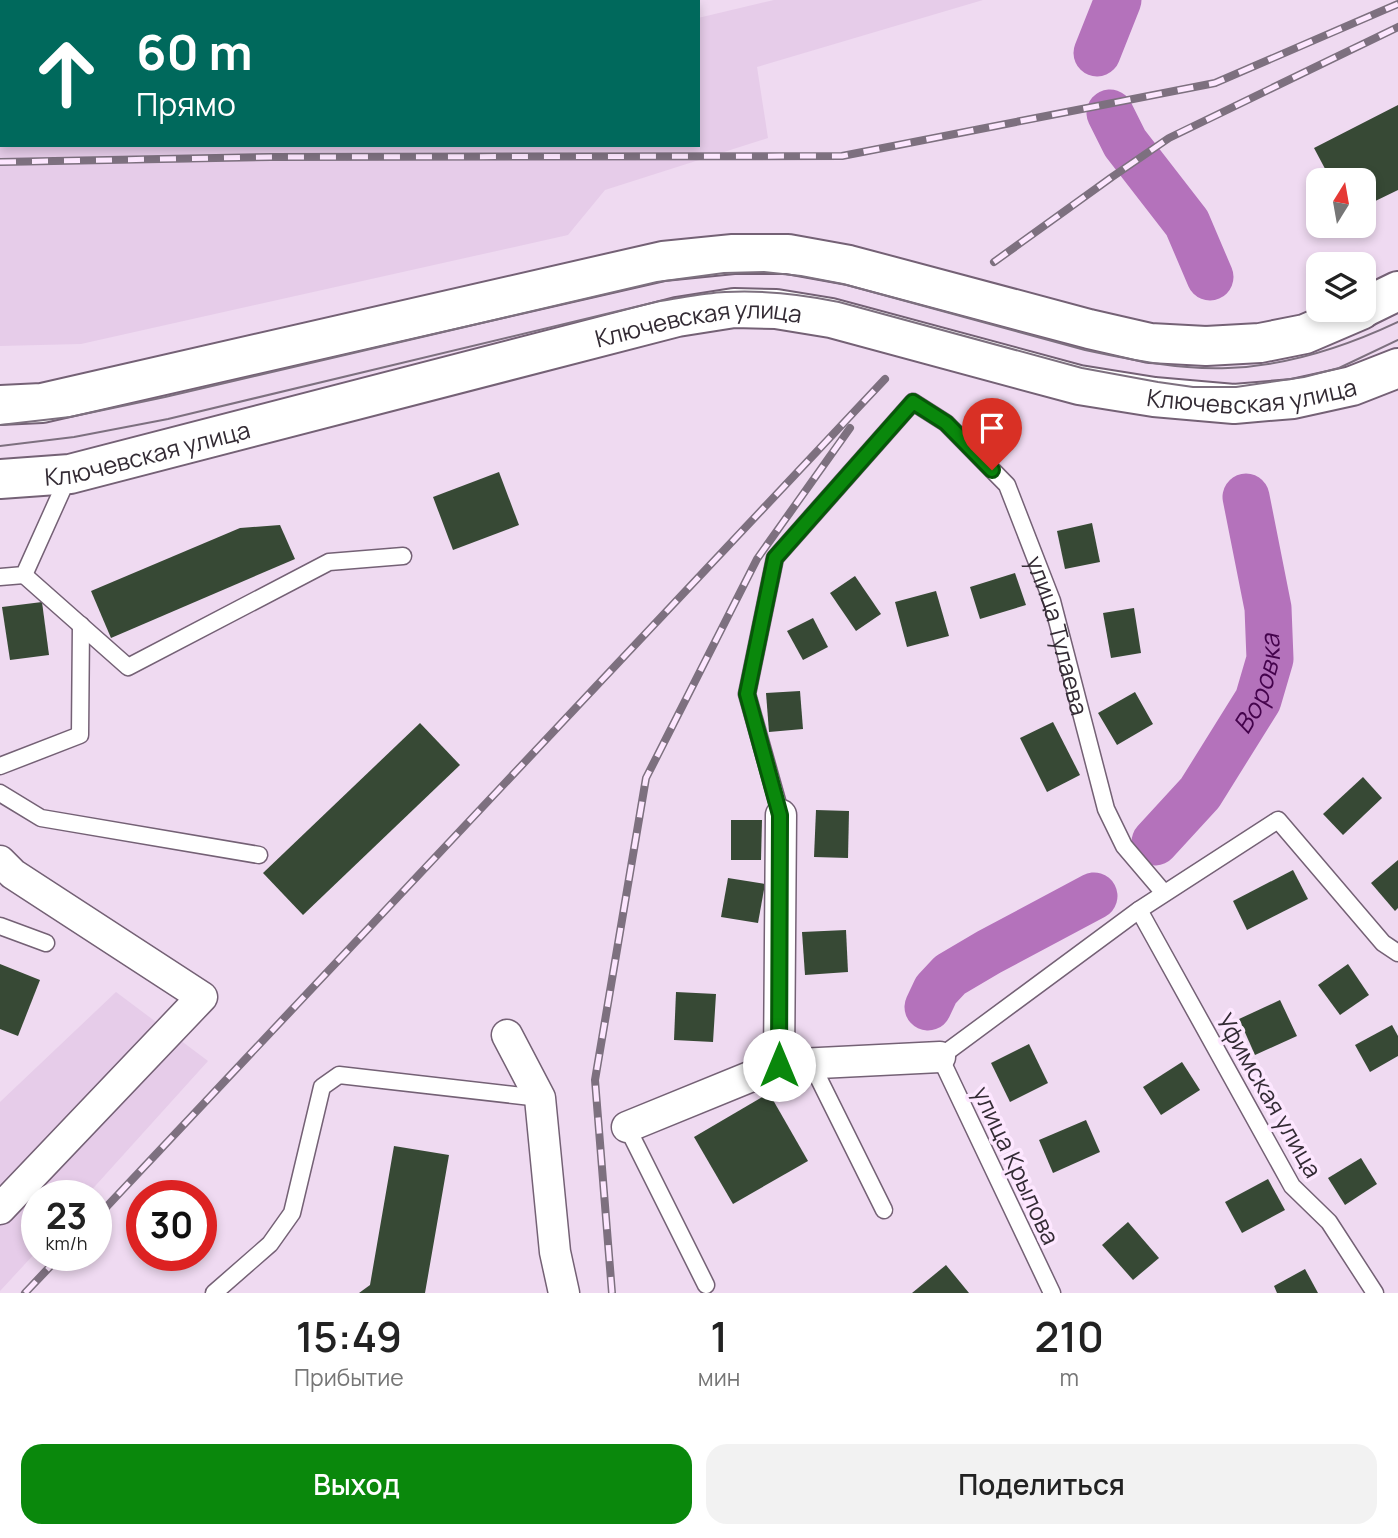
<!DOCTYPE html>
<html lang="ru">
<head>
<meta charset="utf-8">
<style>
  :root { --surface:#fff; --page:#f2f2f2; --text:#222; --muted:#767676; --accent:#0a880c }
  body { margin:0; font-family:Manrope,sans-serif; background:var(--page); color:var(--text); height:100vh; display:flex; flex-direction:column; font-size:26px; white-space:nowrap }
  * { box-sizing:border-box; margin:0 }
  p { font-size:23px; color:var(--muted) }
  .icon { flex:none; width:38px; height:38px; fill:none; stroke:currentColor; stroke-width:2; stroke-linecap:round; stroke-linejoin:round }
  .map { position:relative; height:1293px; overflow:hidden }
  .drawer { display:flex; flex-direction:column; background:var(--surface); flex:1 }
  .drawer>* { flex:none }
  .banner { position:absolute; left:0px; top:0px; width:700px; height:147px; box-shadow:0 4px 10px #0003; background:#00695c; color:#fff; overflow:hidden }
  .needle { width:46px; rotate:11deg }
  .controls { position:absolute; left:1306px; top:168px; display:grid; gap:14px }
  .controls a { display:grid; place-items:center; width:70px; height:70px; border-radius:14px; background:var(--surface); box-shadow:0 4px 10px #0003; font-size:35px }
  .speed { position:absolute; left:21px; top:1180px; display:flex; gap:14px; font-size:35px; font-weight:700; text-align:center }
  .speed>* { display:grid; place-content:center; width:91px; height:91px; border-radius:50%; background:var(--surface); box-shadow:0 4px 10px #0003; line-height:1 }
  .speed small { font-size:18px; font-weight:400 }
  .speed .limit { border:10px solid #d22; background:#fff; color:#111 }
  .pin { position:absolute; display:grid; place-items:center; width:60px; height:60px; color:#fff; margin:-72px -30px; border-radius:50% 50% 50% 0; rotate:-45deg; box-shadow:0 0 7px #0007 }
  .pin .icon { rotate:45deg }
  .me { position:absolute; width:77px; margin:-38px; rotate:0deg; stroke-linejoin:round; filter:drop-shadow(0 0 5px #0008) }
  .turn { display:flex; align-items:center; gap:24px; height:147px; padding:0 21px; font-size:32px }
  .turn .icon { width:91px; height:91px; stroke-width:2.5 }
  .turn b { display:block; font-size:49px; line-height:60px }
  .eta { display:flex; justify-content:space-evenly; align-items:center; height:119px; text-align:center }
  .eta b { font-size:42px; font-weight:600; line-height:49px }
  .button { display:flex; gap:14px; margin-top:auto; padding:14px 21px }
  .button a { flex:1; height:80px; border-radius:21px; background:var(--accent); color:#fff; font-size:28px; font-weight:600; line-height:80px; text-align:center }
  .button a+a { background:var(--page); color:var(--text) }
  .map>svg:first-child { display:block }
</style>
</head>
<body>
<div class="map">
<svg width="1398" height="1293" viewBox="0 0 1398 1293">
  <rect width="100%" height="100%" fill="#efdaf1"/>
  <!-- built -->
  <g fill="#e6cce9">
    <path d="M 774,0 L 983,0 L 757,67 L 768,138 L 605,190 L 568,235 L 81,344 L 0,346 L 0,75 L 2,75 L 2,145 L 698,145 L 698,18 Z"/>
    <path d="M 116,992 L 208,1061 L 87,1195 L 37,1195 L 37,1251 L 0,1291 L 0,1102 Z"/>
  </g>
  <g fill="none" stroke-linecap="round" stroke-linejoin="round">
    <!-- river -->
    <g stroke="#b472bb" stroke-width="47">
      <path d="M 1097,53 L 1118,0"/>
      <path d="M 1110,113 L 1125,143 L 1187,223 L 1210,277"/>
      <path id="s1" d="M 1155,842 L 1200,793 L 1258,700 L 1270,659 L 1268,608 L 1246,497"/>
      <path d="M 928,1007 L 936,990 L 950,975 L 989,952 L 1094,896"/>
    </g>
  </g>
  <!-- building -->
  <g fill="#374935">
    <path d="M 1398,105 L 1398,190 L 1363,207 L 1363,180 L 1331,180 L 1314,148 Z"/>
    <path d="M 499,472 L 519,525 L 453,550 L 433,497 Z"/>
    <path d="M 1092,523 L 1100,562 L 1065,569 L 1057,531 Z"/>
    <path d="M 280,525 L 295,559 L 111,638 L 91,591 L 240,528 Z"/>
    <path d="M 1015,573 L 1026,605 L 980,619 L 970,587 Z"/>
    <path d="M 855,576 L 881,614 L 856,631 L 830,593 Z"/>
    <path d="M 936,591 L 949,636 L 907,647 L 895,602 Z"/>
    <path d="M 42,602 L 49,655 L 10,660 L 2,607 Z"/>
    <path d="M 1134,608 L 1141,653 L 1111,658 L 1103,613 Z"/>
    <path d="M 813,618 L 828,647 L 803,660 L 787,631 Z"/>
    <path d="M 800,691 L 803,729 L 769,732 L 766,693 Z"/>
    <path d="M 1135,692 L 1153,724 L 1117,745 L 1098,713 Z"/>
    <path d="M 1053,722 L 1080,775 L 1047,792 L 1020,738 Z"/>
    <path d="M 420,723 L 460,765 L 303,915 L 263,873 Z"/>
    <path d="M 1363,777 L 1382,798 L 1343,835 L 1323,814 Z"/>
    <path d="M 816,810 L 849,811 L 848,858 L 814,857 Z"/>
    <path d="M 731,820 L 762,820 L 761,860 L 731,860 Z"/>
    <path d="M 1398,860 L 1398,908 L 1395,911 L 1371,883 Z"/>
    <path d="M 1293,870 L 1308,899 L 1247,930 L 1233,901 Z"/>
    <path d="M 728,878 L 765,884 L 758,923 L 721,917 Z"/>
    <path d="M 846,930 L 848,972 L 805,975 L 802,932 Z"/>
    <path d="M 0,964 L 40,980 L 18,1036 L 0,1029 Z"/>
    <path d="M 1348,964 L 1369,995 L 1340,1015 L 1318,985 Z"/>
    <path d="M 676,992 L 716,994 L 713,1042 L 674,1040 Z"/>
    <path d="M 1280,1000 L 1297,1036 L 1255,1055 L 1239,1019 Z"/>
    <path d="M 1392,1025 L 1398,1036 L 1398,1056 L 1370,1072 L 1355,1045 Z"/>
    <path d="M 1029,1044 L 1048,1083 L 1010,1102 L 991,1063 Z"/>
    <path d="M 1182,1062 L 1200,1090 L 1161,1115 L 1143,1087 Z"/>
    <path d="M 769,1093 L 808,1161 L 733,1204 L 694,1137 Z"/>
    <path d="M 1086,1120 L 1100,1152 L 1053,1173 L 1039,1140 Z"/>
    <path d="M 394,1146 L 449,1155 L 425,1293 L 359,1293 L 370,1285 Z"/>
    <path d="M 1361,1158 L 1377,1184 L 1345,1205 L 1328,1178 Z"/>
    <path d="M 1268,1179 L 1285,1210 L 1242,1233 L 1225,1202 Z"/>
    <path d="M 1128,1222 L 1159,1258 L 1133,1280 L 1102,1245 Z"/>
    <path d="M 946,1265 L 969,1293 L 912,1293 Z"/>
    <path d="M 1305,1269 L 1318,1293 L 1277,1293 L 1274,1286 Z"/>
  </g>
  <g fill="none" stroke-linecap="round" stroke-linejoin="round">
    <defs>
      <g id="lane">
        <path d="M 24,575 L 128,667 L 329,562 L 403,556"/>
        <path d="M 0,577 L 24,575 L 69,475"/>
        <path d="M 0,766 L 80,735 L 81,625"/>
        <path d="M 0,793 L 41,818 L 259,855"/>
        <path id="s2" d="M 781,815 L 747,694 L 775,558 L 913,402 L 946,423 L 1007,485 L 1052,601 L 1106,809 L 1124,846 L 1164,893"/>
        <path d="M 1139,910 L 1292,1186 L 1329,1222 L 1375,1293"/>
        <path d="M 0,926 L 46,943"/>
        <path d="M 811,1063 L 884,1210"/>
        <path d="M 627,1127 L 706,1285"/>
        <path d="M 214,1293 L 270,1244 L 292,1213 L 322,1087 L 339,1075 L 540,1098"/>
        <path d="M 1052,1293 L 940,1057 L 1139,910 L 1278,820 L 1383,943 L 1398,953"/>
      </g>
      <g id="street">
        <path d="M 117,2 L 125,0"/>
        <path d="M 0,27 L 2,26"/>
        <path d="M 0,861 L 13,874 L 202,997 L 0,1209"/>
        <path d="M 507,1035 L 540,1098 L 555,1252 L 564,1293"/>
        <path d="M 779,1065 L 781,815"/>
        <path d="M 627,1127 L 779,1065 L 940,1057"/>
      </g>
      <g id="secondary">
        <path d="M 1363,308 L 1398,291"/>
        <path d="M 0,405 L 42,403 L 663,261 L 733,254 L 788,254 L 849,265 L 1089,329 L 1150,343 L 1206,346 L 1260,343 L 1305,334 L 1361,310"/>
        <path id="s3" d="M 0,479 L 70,474 L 677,317 L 734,308 L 776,309 L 831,318 L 1079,385 L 1154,397 L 1234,404 L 1293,399 L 1352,386 L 1398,368"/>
      </g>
    </defs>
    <!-- lane casing -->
    <use href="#lane" stroke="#746175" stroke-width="19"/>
    <!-- street casing -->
    <use href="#street" stroke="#746175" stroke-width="33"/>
    <!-- secondary casing -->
    <use href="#secondary" stroke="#746175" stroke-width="42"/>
    <!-- lane -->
    <use href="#lane" stroke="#fff" stroke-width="16"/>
    <!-- street -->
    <use href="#street" stroke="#fff" stroke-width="30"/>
    <!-- secondary -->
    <use href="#secondary" stroke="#fff" stroke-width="38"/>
    <!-- tram -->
    <g stroke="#7d707f" stroke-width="2">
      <path d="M 0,425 L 70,417 L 165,397 L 657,282 L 724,273 L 764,272 L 801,276 L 843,284 L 1085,350 C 1132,360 1180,370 1228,368 C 1288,366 1345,347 1398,322"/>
      <path d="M 0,446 L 74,437 L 168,419 L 660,301 C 681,298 703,293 725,292 C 763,290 801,294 839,302 L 1082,368 L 1158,382 L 1193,387 L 1236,387 L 1304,377 L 1339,368 L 1398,340"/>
    </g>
    <defs>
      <g id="rail">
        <path d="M 0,162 L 271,157 L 842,156 L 1215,83 L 1398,4"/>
        <path d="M 994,262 L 1112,177 L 1169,138 L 1398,27"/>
        <path d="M 96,1218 L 885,379"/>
        <path d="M 25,1293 L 61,1255"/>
        <path d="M 612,1293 L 595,1080 L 646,778 L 757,559 L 850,428"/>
      </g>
    </defs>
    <!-- rail casing -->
    <use href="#rail" stroke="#7d707f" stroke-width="8"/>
    <!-- rail -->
    <use href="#rail" stroke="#fde7ff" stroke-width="5" stroke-dasharray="16" stroke-linecap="butt"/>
  </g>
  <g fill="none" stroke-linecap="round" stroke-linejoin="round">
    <defs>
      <path id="route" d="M 779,1065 L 780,815 L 747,694 L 775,558 L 913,402 L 946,423 L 992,470"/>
    </defs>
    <!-- route casing -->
    <use href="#route" stroke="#065808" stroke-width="18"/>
    <!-- route -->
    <use href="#route" stroke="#0a880c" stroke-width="12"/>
  </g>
  <g text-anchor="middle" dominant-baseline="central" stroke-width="7" stroke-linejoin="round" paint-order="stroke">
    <!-- street labels -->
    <g font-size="24" fill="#332b34" stroke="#fde7ff">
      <text stroke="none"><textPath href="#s3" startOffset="718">Ключевская улица</textPath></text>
      <text stroke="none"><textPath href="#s3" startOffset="1284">Ключевская улица</textPath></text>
      <text stroke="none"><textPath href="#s3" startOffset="150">Ключевская улица</textPath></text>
      <text stroke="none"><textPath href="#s2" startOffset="758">улица Тулаева</textPath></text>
      <text transform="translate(1270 1095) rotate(60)">Уфимская улица</text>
      <text transform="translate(1017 1165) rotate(65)">улица Крылова</text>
    </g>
    <!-- water labels -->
    <g font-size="26" font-style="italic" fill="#44034c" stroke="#fde7ff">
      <text stroke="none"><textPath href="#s1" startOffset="192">Воровка</textPath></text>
    </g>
  </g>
</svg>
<div class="controls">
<a><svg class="needle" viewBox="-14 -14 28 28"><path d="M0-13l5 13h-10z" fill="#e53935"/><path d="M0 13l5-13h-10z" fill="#767676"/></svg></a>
<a><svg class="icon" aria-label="layers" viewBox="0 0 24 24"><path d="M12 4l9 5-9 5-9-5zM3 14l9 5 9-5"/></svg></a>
</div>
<div class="speed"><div>23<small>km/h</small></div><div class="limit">30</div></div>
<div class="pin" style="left:992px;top:470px;background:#d93025"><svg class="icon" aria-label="arrive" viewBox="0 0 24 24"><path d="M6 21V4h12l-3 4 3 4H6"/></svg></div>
<svg class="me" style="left:779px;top:1065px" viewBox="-20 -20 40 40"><circle r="19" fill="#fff"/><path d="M0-13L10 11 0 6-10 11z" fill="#0a880c"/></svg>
<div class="banner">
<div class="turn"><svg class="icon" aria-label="ahead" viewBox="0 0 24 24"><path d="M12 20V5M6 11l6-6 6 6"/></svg><div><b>60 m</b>Прямо</div></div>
</div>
</div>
<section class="drawer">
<div class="eta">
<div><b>15:49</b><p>Прибытие</p></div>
<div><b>1</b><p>мин</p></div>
<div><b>210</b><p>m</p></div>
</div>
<div class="button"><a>Выход</a><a>Поделиться</a></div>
</section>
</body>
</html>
